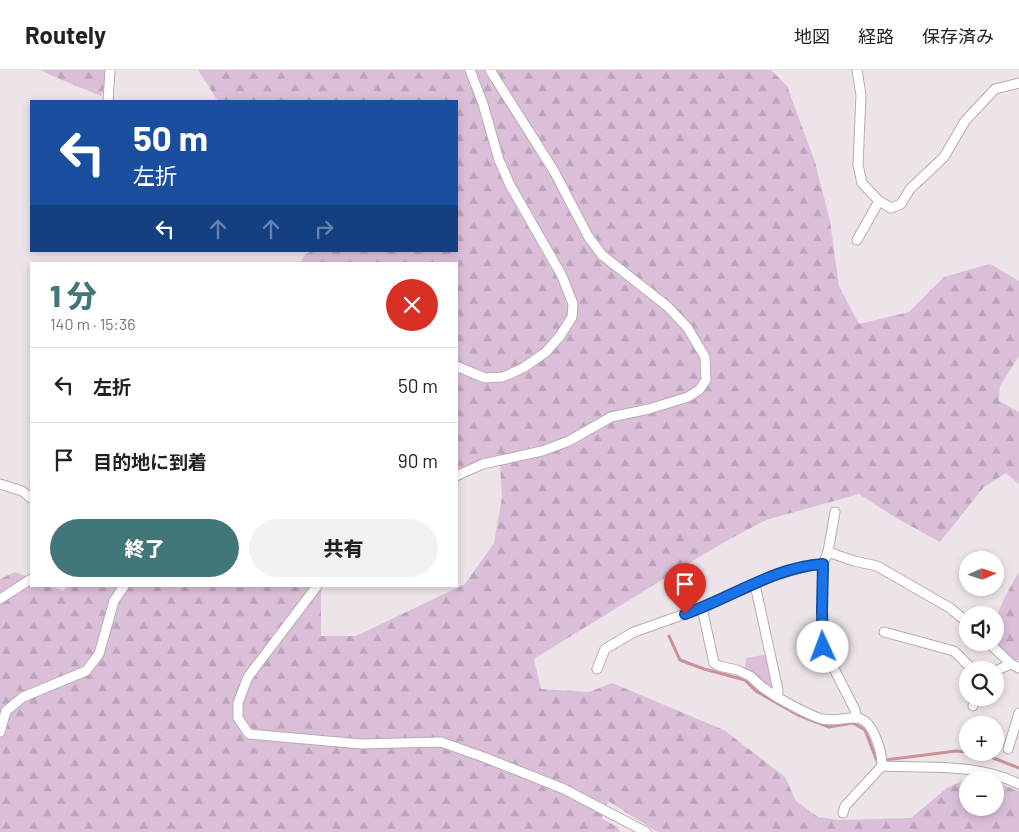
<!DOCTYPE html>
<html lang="ja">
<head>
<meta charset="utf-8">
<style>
  :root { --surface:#fff; --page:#f2f2f2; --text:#222; --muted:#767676; --line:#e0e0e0; --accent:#427779 }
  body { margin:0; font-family:Barlow,"Noto Sans JP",sans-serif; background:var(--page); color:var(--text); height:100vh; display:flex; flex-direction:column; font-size:19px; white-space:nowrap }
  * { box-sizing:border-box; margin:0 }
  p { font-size:16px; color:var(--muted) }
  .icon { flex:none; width:28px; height:28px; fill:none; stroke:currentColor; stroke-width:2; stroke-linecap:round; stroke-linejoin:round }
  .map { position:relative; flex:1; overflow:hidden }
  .sheet { position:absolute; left:30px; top:192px; width:428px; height:325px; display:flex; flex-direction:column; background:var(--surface); border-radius:0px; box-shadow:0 2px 8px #0003 }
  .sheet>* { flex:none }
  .top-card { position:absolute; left:30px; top:30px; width:428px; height:152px; border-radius:0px; box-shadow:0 2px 8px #0003; background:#1a4fa0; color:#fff; overflow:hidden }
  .needle { width:32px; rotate:87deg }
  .buttons { position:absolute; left:959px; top:481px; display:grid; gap:10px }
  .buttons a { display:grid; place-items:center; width:45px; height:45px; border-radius:50%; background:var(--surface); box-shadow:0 2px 8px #0003; font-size:25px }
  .pin { position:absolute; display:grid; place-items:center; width:42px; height:42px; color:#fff; margin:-51px -21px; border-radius:50% 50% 50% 0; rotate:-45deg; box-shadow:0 0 5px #0007 }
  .pin .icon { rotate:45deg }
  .me { position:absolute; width:55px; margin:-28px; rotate:358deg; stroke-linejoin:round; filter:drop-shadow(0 0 4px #0008) }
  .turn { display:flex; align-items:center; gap:18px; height:105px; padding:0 20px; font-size:22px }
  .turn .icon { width:65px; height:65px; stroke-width:2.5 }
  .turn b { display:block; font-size:35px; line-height:42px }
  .lanes { display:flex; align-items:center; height:48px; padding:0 20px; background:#0003; justify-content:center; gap:25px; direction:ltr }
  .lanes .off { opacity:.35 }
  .round { display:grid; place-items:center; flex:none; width:52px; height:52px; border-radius:26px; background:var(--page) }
  .head { display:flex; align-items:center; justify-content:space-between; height:85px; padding:0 20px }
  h1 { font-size:30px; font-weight:800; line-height:38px; color:var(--accent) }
  .button { display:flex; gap:10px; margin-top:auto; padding:10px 20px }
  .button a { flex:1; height:58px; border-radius:30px; background:var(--accent); color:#fff; font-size:20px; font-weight:800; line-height:58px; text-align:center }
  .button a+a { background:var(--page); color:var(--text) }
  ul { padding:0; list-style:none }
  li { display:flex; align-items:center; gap:15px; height:75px; padding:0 20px; border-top:1px solid var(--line) }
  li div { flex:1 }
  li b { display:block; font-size:19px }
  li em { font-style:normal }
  header { display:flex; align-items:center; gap:30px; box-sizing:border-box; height:70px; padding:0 25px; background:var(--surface); border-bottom:1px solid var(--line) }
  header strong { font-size:24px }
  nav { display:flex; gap:28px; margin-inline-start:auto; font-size:18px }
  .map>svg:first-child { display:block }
</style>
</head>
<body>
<header>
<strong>Routely</strong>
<nav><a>地図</a><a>経路</a><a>保存済み</a></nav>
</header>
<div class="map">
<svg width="1019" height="762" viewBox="0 0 1019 762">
  <defs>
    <pattern id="grass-tufts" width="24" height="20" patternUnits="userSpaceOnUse" patternTransform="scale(1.25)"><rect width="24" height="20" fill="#dbbfd9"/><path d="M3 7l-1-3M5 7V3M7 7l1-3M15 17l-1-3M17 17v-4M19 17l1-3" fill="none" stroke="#bda4bb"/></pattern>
    <pattern id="forest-firs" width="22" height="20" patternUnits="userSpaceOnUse" patternTransform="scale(1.25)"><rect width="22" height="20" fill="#dbbfd9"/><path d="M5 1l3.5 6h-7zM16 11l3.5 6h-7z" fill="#bda4bb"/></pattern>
  </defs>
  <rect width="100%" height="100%" fill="#ece4e9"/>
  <!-- grass -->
  <path fill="url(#grass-tufts)" d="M 768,584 L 774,621 L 745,599 L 746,588 Z"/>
  <!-- forest -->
  <g fill="url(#forest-firs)">
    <path d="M 41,0 L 111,0 L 101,26 L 50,5 Z"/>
    <path d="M 198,0 L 771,0 L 787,16 L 815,92 L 830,151 L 839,216 L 859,254 L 909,242 L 944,207 L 990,194 L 1019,211 L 1019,286 L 1000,316 L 999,331 L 1019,342 L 1019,414 L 1006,403 L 984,417 L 940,472 L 898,449 L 859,424 L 766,450 L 730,469 L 694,490 L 534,589 L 541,619 L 589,622 L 612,613 L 724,660 L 785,707 L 796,731 L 818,747 L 839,750 L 911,748 L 947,718 L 976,704 L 990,710 L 968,710 L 968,738 L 995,738 L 995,712 L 1019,721 L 1019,762 L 657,762 L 608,731 L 602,749 L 618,757 L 620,762 L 0,762 L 0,509 L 15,502 L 31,508 L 31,516 L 51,516 L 63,521 L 68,516 L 322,516 L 321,518 L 321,566 L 356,566 L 465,514 L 494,473 L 502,427 L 500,393 L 456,405 L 456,194 L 299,194 L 306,184 L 312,181 L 456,181 L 456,31 L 218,31 Z"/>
    <path d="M 1019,502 L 1019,590 C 1011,590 1008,586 1003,581 C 982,562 1008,520 1019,502 Z"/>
  </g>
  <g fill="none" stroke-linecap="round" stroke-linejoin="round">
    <!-- stream -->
    <g stroke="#cb9194" stroke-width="3">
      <path d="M 669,566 L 680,590 L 704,599 L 745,610 L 756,621 L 798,645 L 829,657 L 853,653 L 865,660 L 877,691 L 956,681 L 968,682"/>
      <path d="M 978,682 L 1019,698"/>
    </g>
    <defs>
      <g id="minor">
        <path d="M 857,0 L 861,25 L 858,95 L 862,113 L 879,131 L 891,138 L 901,134 L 910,119 L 944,87 L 965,51 L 995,19 L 1019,13"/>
        <path d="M 108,31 L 110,0"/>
        <path d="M 857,170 L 879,131"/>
        <path d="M 456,296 L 485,308 L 503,307 L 523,298 L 546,282 L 560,266 L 572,247 L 573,234 L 562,206 L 510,115 L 499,90 L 483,34 L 470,0"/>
        <path d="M 456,406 L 483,394 L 542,381 L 569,371 L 611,347 L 649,339 L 688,327 L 699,320 L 706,310 L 705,287 L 687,257 L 667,236 L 602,185 L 588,166 L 554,101 L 490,0"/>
        <path d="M 0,414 L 22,421 L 31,428"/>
        <path d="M 828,482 L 835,442"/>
        <path d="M 317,516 L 248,607 L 238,633 L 238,648 L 249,664 L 361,674 L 441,672 L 486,688 L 564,719 L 646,762"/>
        <path d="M 0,529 L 31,509"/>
        <path d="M 702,538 L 714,593 L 719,596 L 737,600 L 750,606 L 762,617 L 777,627 L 778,620 L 756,519 L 753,514"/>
        <path d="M 884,562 L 954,581 L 973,600"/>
        <path d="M 988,572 L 1011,594 L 1019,598"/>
        <path d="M 597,599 L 605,579 L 634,562 L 702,538 L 770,507 L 811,495 L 823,494"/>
        <path d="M 995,601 L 1011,594"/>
        <path d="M 777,627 C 791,635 806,644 822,649 C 835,652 844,647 857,648 C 873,649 882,682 882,696 C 928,698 976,693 1019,714"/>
        <path d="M 973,636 L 975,628"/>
        <path d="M 856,648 L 855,640 L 823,577 L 822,541 L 823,494 L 828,482 L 854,491 L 877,496 L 950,538 L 968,553"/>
        <path d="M 0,662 L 6,641 L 23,627 L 86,601 L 99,584 L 114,531 L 124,516"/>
        <path d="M 1008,679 L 1019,643"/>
        <path d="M 843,743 L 845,736 L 882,696"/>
      </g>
    </defs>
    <!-- minor casing -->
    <use href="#minor" stroke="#b7abb1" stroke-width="11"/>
    <!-- minor -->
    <use href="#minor" stroke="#fff" stroke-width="9"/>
  </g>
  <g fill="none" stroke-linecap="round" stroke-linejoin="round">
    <defs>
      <path id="route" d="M 685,544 C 731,528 774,497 823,494 L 822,541 L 823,577"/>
    </defs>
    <!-- route casing -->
    <use href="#route" stroke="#114b97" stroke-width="12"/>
    <!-- route -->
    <use href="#route" stroke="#1a73e8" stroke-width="9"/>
  </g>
</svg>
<div class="buttons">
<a><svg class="needle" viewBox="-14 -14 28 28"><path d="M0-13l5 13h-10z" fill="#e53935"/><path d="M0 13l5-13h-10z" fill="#767676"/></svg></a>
<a><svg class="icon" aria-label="sound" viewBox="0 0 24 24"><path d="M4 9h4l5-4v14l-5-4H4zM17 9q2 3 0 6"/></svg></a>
<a><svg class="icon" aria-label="search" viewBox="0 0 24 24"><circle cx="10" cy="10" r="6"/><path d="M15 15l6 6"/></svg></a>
<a>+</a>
<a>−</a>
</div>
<div class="pin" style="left:685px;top:544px;background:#d93025"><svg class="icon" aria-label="arrive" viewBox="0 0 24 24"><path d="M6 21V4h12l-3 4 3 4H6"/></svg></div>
<svg class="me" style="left:823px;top:577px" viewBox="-20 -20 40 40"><circle r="19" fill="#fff"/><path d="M0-13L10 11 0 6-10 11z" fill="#1a73e8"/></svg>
<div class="top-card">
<div class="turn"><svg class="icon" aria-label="left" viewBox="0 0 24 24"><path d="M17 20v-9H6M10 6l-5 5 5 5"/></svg><div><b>50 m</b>左折</div></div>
<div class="lanes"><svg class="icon" aria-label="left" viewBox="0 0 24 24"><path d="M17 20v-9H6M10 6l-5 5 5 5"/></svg><svg class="icon off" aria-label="ahead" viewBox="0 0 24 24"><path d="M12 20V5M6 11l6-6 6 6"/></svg><svg class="icon off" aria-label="ahead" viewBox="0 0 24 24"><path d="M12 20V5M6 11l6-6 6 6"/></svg><svg class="icon off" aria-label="right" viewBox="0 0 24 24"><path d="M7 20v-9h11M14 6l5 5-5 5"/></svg></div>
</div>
<section class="sheet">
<div class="head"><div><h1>1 分</h1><p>140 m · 15:36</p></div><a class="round" style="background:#d93025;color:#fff"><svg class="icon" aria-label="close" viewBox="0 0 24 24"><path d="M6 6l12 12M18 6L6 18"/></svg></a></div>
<ul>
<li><svg class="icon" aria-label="left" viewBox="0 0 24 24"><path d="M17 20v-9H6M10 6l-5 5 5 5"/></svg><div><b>左折</b></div><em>50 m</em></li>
<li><svg class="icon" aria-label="arrive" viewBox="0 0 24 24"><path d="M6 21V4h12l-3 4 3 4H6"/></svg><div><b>目的地に到着</b></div><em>90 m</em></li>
</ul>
<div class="button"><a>終了</a><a>共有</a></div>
</section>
</div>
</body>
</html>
